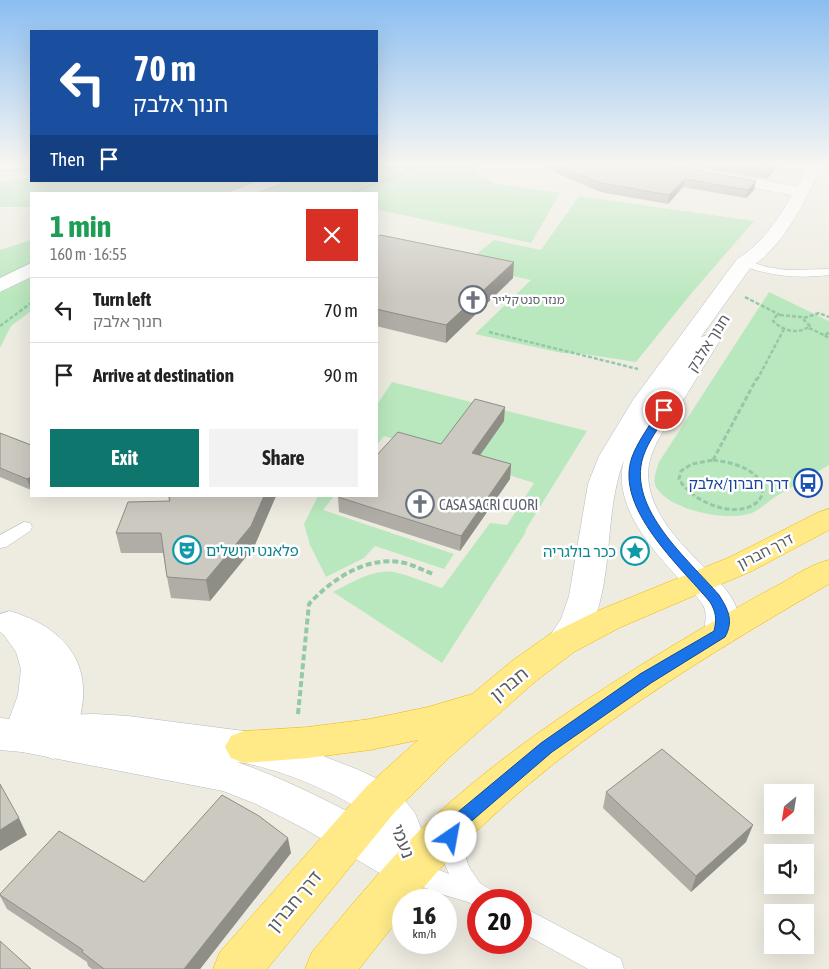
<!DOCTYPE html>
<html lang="en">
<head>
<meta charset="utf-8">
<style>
  :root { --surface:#fff; --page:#f2f2f2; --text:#222; --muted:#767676; --line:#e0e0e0; --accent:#0f766e }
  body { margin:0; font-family:"Asap Condensed","Noto Sans Hebrew",sans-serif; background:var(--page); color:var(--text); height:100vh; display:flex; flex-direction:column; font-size:19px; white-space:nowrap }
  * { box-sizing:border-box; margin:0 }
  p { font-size:16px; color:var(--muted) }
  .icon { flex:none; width:28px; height:28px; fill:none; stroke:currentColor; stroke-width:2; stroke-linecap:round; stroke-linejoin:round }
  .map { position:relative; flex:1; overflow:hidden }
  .drawer { position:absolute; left:30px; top:192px; width:348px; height:305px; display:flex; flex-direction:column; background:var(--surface); border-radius:0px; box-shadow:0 5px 20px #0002 }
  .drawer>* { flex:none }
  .top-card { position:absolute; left:30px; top:30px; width:348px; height:152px; border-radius:0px; box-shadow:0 5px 20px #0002; background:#1a4fa0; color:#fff; overflow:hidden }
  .needle { width:32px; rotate:210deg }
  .controls { position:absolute; left:764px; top:784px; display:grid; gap:10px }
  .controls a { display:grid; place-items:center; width:50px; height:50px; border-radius:0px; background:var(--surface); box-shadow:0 5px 20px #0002; font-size:25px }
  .speed { position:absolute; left:392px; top:889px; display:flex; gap:10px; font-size:25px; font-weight:700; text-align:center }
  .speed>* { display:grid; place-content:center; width:65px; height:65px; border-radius:50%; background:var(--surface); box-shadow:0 5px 20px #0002; line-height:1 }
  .speed small { font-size:12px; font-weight:400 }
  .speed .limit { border:8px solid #d22; background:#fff; color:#111 }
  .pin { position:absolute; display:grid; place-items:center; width:42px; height:42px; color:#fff; margin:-21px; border:2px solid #fff; border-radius:50%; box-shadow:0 1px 5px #0007 }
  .me { position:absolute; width:55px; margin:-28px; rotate:33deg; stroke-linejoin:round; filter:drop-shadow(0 0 4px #0008) }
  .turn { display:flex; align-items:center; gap:18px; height:105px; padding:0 20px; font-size:22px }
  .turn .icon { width:65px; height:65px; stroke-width:2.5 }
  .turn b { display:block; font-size:35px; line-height:42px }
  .then { display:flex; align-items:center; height:48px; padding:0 20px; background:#0003; gap:10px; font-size:19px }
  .round { display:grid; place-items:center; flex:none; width:52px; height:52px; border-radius:0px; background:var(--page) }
  .overview { display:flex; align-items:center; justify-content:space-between; height:85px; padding:0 20px }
  h1 { font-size:30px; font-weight:700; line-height:38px; color:#1e9e55 }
  .action { display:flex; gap:10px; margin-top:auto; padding:10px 20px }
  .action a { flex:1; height:58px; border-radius:0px; background:var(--accent); color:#fff; font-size:20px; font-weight:700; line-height:58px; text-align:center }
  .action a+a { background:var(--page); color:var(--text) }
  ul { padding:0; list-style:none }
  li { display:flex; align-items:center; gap:15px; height:65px; padding:0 20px; border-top:1px solid var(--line) }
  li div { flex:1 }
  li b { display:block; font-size:19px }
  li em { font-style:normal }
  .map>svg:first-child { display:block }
</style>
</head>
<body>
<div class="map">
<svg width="829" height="969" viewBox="0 0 829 969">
  <rect width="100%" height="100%" fill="#eeece1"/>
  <!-- green -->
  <g fill="#bae8be">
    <path d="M 376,164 L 477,164 L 478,175 L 494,183 L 560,193 L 531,243 L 376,209 L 376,194 L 248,194 L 282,181 L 376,181 Z"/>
    <path d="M 31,177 L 31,181 L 265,181 L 224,194 L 31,194 L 31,207 L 0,207 L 0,183 Z"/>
    <path d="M 579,196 L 754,221 L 690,295 L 636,362 L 584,354 L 562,353 L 475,334 L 531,280 L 463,265 L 494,240 L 541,250 Z"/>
    <path d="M 31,240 L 31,311 L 11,326 L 0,348 L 0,250 Z"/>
    <path d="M 769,292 L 829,321 L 829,465 C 813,475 796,484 780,494 C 771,499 763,507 754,512 C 732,523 673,511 658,490 C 651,482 656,471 659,462 Z"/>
    <path d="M 392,382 L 587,431 L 525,531 L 526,532 L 442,663 L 333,592 C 349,584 373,569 393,572 C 409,575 426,583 442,588 L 490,523 L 507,525 L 534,483 L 384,436 L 376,446 L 376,406 Z"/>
    <path d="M 318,496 L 334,496 L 323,510 L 454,554 L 444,569 L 375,546 L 364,558 L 326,577 L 310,545 L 304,524 Z"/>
  </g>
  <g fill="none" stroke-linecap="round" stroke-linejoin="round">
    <defs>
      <g id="lane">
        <path d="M 744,260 L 767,267 L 786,270 L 829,269 L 829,275 C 798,279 770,276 740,265 L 740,261 Z"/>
        <path d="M 24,522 L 30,523 L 32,527 L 30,531 L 6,547 L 0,548 L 0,535 Z"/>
        <path d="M 451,826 L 459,829 C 465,842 463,857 471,870 C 474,874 477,879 480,883 C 489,890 495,889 500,900 L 479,900 L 479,908 L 468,902 L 434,892 L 406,879 L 402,871 L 406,863 L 414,860 L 449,874 C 443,860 436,843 443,829 Z"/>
        <path d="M 521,906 L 621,959 L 624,969 L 588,969 L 521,932 Z"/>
      </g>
      <g id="street">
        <path d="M 645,164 L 674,164 L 801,187 L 807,189 L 809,192 L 807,195 L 801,197 L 652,168 L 647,167 Z"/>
        <path d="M 259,181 L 281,181 L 279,184 L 253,194 L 230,194 L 232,191 Z"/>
        <path d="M 31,263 L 31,277 L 0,292 L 0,278 Z"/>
        <path d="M 10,611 C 85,634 100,687 66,754 L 53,759 L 40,754 L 36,746 L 22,752 L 9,747 L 3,736 L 18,695 L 21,669 L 16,652 L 4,635 L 0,632 L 0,614 Z"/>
      </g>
      <g id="secondary">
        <path d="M 809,164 L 823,164 C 805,200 786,244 751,267 L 701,337 L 708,335 L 716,337 L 719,342 C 705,365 691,387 677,410 C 666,427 653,444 649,464 C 642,507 680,543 707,570 C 719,582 734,595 738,613 C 740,623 737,633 732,642 L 720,645 L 708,642 C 700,628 710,619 703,605 C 698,596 687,588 680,580 C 652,549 612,506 624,460 C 604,512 614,571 593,623 C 588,633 580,643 574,652 L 562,656 L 550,652 L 545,643 L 561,619 L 569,596 L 588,484 L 599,456 L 633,400 L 737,259 C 772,238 790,198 809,164 Z"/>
        <path d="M 95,714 L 128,716 L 244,731 L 282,740 L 359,770 L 394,787 L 415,813 L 432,855 L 435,870 L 428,884 L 413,890 L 398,884 L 305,829 L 256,804 L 223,791 L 22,752 L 0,750 L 0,718 L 22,720 L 58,715 ZM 237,762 C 275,767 331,790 364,812 C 369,815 372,822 376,827 C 331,802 285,779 237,762 Z"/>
      </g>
      <g id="highway">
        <path d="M 829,509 L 829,530 L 752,571 L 621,627 L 574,652 L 536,681 L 452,755 L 394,813 L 267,969 L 213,969 L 220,952 L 366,787 L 418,740 L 370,750 L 308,758 L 244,763 L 231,758 L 225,747 L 231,736 L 244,731 L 308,727 L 370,719 L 428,707 L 472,694 L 512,661 L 550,634 L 597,611 L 730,557 L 819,512 Z"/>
        <path d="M 829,560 L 829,584 C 680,671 524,765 413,900 L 404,900 L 404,912 L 359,969 L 305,969 L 312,952 C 347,911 381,868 420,830 C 505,748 608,684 709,624 C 733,610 757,596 782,583 C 797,574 812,564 829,560 Z"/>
      </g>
    </defs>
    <!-- lane casing -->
    <use href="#lane" stroke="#b9bbc1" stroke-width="1"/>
    <!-- street casing -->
    <use href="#street" stroke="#b9bbc1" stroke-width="1"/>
    <!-- secondary casing -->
    <use href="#secondary" stroke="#b7bac1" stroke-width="1"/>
    <!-- highway casing -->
    <use href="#highway" stroke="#efb800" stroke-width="1"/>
    <!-- path-far3 -->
    <g stroke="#93c9a7" stroke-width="2" stroke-dasharray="3 1" stroke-linecap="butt">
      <path d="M 0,171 L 31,169"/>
      <path d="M 347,194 L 401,175 L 418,164"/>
    </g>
    <!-- path-far2 -->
    <g stroke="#93c9a7" stroke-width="2.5" stroke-dasharray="4 2" stroke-linecap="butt">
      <path d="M 745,297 L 780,315"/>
      <path d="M 780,315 L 801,317 L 810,326 C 798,335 783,331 773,321 L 776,316 Z"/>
      <path d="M 804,318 L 819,313 L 829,317"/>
      <path d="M 0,326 L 31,303"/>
      <path d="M 809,328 L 824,335"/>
      <path d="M 489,332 L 638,369"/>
      <path d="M 829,333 L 824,335 L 829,338"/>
      <path d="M 757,380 L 784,329"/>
    </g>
    <!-- path-far1 -->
    <g stroke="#93c9a7" stroke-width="3" stroke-dasharray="5 2.5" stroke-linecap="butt">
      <path d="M 713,460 C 729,462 761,468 762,490 C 763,495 760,500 756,503 C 734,520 691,501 679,479 L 681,471 L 692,464 Z"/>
      <path d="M 713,460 L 757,378"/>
    </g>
    <!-- path -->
    <path stroke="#93c9a7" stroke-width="4" stroke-dasharray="6 3" stroke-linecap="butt" d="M 298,714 L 309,604 C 332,579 365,557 400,562 C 412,564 422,570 433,574"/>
    <!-- lane -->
    <use href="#lane" fill="#fff" fill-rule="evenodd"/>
    <!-- street -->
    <use href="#street" fill="#fff" fill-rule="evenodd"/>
    <!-- secondary -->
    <use href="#secondary" fill="#fff" fill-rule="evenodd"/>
    <!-- highway -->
    <use href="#highway" fill="#ffea87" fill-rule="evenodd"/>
  </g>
  <!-- wall -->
  <g fill="#afada5">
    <path d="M 548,164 L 664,164 L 756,181 L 754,190 L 746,198 L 683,187 L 668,204 L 600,192 L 548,169 Z"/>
    <path d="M 683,164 L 779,164 L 767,179 Z"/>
    <path d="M 376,238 L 513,278 L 446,343 L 376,326 Z"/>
    <path d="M 504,421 L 480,455 L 511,464 L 510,479 L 460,551 L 339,512 L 338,497 L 441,444 Z"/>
    <path d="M 0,433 L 31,445 L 31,490 L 0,477 Z"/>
    <path d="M 168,496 L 276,496 L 254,547 L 210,601 L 171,598 L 167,577 L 163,553 L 121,553 L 116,533 L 169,501 Z"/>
    <path d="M 606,792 L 746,842 L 691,892 L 603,808 Z"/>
    <path d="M 291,853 L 200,969 L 92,969 L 88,966 L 87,962 L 7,909 L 0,896 L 0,894 L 144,882 Z"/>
  </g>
  <!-- shaded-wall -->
  <g fill="#8e8d86">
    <path d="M 774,164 L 779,164 L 767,179 L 769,170 Z"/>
    <path d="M 685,179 L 683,187 L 668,204 L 669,195 Z"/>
    <path d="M 756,181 L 754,190 L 746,198 L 748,190 Z"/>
    <path d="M 514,262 L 513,278 L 446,343 L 446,325 Z"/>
    <path d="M 505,407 L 504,421 L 471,468 L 472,453 Z"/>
    <path d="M 511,464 L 510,479 L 460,551 L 461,536 Z"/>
    <path d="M 31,477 L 31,490 L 27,479 Z"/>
    <path d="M 264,496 L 276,496 L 254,547 L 210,601 L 206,580 Z"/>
    <path d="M 19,818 L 27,835 L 0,851 L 0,830 Z"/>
    <path d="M 753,825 L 746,842 L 691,892 L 696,876 Z"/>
    <path d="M 288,838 L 291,853 L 200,969 L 184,969 Z"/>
  </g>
  <!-- building -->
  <g fill="#cbc9c0" stroke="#8e8d86">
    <path d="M 555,164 L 664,164 L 756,181 L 748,190 L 685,179 L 669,195 L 601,183 Z"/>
    <path d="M 731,164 L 774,164 L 769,170 Z"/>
    <path d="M 380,235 L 514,262 L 446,325 L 376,309 L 376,238 Z"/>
    <path d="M 475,399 L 505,407 L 472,453 L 511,464 L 461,536 L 338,497 L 339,496 L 376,496 L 376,456 L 398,432 L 441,444 Z"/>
    <path d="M 0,433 L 31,445 L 31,477 L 27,479 L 0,468 Z"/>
    <path d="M 169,496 L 264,496 L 251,526 L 206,580 L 167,577 L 161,533 L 116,533 L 128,502 L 170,501 Z"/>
    <path d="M 662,749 L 753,825 L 696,876 L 606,792 Z"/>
    <path d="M 0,784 L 19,818 L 0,830 Z"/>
    <path d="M 222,795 L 259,816 L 288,838 L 184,969 L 104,969 L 82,952 L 83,950 L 0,895 L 0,894 L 59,831 L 144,882 Z"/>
    <path d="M 0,941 L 31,969 L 0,969 Z"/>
  </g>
  <!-- sky -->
  <linearGradient id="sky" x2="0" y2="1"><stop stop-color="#8bbef1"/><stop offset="0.55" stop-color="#f7f6f2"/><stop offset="1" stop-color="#f7f6f2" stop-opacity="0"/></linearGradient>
  <rect width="829" height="299" fill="url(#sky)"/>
  <!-- route -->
  <path fill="#1a73e8" stroke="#114b97" d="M 664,407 L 669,410 C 661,425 648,441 643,457 C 627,509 689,560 719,595 C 728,609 734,621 725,637 L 651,683 L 552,752 L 460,831 L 457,842 L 451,845 L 445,842 L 442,837 L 446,822 L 541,743 L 640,674 L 714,631 C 717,619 716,612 710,602 C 680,566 614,508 632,457 C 638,441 650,425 659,410 Z"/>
  <!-- icons -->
  <defs>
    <symbol id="church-ring" viewBox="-11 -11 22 22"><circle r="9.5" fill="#fff" stroke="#6b7280" stroke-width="1.5"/><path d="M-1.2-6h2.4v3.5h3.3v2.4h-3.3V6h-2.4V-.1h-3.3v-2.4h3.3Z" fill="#6b7280"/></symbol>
    <symbol id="bus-ring" viewBox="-11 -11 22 22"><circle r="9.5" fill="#fff" stroke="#1a4fb4" stroke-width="1.5"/><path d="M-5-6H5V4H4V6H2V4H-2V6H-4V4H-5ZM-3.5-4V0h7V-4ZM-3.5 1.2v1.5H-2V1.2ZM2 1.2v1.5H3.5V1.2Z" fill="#1a4fb4"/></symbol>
    <symbol id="theatre-ring" viewBox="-11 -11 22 22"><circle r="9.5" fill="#fff" stroke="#0f9aa8" stroke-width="1.5"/><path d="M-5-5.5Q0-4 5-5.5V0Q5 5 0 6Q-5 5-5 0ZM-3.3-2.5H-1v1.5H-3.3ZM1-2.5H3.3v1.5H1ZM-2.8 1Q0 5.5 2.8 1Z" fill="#0f9aa8"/></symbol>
    <symbol id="sight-ring" viewBox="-11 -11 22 22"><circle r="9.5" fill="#fff" stroke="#0f9aa8" stroke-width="1.5"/><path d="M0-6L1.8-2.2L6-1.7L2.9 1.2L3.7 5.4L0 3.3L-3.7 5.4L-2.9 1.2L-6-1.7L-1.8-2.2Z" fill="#0f9aa8"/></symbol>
  </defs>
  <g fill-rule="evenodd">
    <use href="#church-ring" x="457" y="284" width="32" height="32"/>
    <use href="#bus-ring" x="792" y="467" width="32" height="32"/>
    <use href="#church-ring" x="404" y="488" width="32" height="32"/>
    <use href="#theatre-ring" x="171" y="534" width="32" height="32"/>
    <use href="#sight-ring" x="619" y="535" width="32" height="32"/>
  </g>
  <g text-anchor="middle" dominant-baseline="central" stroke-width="5" stroke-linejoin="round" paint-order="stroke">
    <!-- far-worship labels -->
    <g font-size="12" fill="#5b616d" stroke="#fff" text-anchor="start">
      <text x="492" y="300">מנזר סנט קלייר</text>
    </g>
    <!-- street labels -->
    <g font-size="15" fill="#595d63" stroke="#fff">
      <text transform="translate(708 343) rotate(-57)">חנוך אלבק</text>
      <text transform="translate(765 551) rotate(-27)">דרך חברון</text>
    </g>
    <!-- transit labels -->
    <g font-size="15" fill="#164399" stroke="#fff" text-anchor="end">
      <text x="789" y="483">דרך חברון/אלבק</text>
    </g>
    <!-- worship labels -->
    <g font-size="15" fill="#5b616d" stroke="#fff" text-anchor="start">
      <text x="439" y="504">CASA SACRI CUORI</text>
    </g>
    <!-- culture labels -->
    <g font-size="15" fill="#0d838f" stroke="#fff" text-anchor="start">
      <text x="206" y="550">פלאנט ירושלים</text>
      <text x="616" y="551" text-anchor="end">ככר בולגריה</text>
    </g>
    <!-- near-street labels -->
    <g font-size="18" fill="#595d63" stroke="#fff">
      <text transform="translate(509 684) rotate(-39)">חברון</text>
      <text transform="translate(403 841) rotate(69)">נעמי</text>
      <text transform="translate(294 901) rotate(-50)">דרך חברון</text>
    </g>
  </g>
</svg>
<div class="controls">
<a><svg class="needle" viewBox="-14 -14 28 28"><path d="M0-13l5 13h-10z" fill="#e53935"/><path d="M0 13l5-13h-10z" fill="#767676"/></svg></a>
<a><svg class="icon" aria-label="sound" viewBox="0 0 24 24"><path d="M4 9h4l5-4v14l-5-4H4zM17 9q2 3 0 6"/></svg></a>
<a><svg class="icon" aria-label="search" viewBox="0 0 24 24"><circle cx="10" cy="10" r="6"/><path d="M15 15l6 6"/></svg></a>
</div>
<div class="speed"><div>16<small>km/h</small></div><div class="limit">20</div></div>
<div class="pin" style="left:664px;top:410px;background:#d93025"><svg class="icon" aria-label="arrive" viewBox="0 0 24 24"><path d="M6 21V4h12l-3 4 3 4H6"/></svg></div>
<svg class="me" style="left:451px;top:837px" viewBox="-20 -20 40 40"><circle r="19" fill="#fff"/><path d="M0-13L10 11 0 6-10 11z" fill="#1a73e8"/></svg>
<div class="top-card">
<div class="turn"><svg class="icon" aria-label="left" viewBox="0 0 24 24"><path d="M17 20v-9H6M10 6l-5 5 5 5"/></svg><div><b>70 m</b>חנוך אלבק</div></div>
<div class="then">Then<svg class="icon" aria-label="arrive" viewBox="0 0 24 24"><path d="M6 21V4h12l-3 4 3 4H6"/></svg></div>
</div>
<section class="drawer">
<div class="overview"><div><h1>1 min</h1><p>160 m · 16:55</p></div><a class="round" style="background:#d93025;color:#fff"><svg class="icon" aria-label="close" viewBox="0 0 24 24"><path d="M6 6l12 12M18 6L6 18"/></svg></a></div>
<ul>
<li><svg class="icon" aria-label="left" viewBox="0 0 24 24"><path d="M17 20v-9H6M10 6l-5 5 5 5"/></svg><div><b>Turn left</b><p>חנוך אלבק</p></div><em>70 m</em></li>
<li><svg class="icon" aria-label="arrive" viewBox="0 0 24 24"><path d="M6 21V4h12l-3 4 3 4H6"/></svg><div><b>Arrive at destination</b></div><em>90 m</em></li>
</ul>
<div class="action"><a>Exit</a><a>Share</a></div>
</section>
</div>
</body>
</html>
